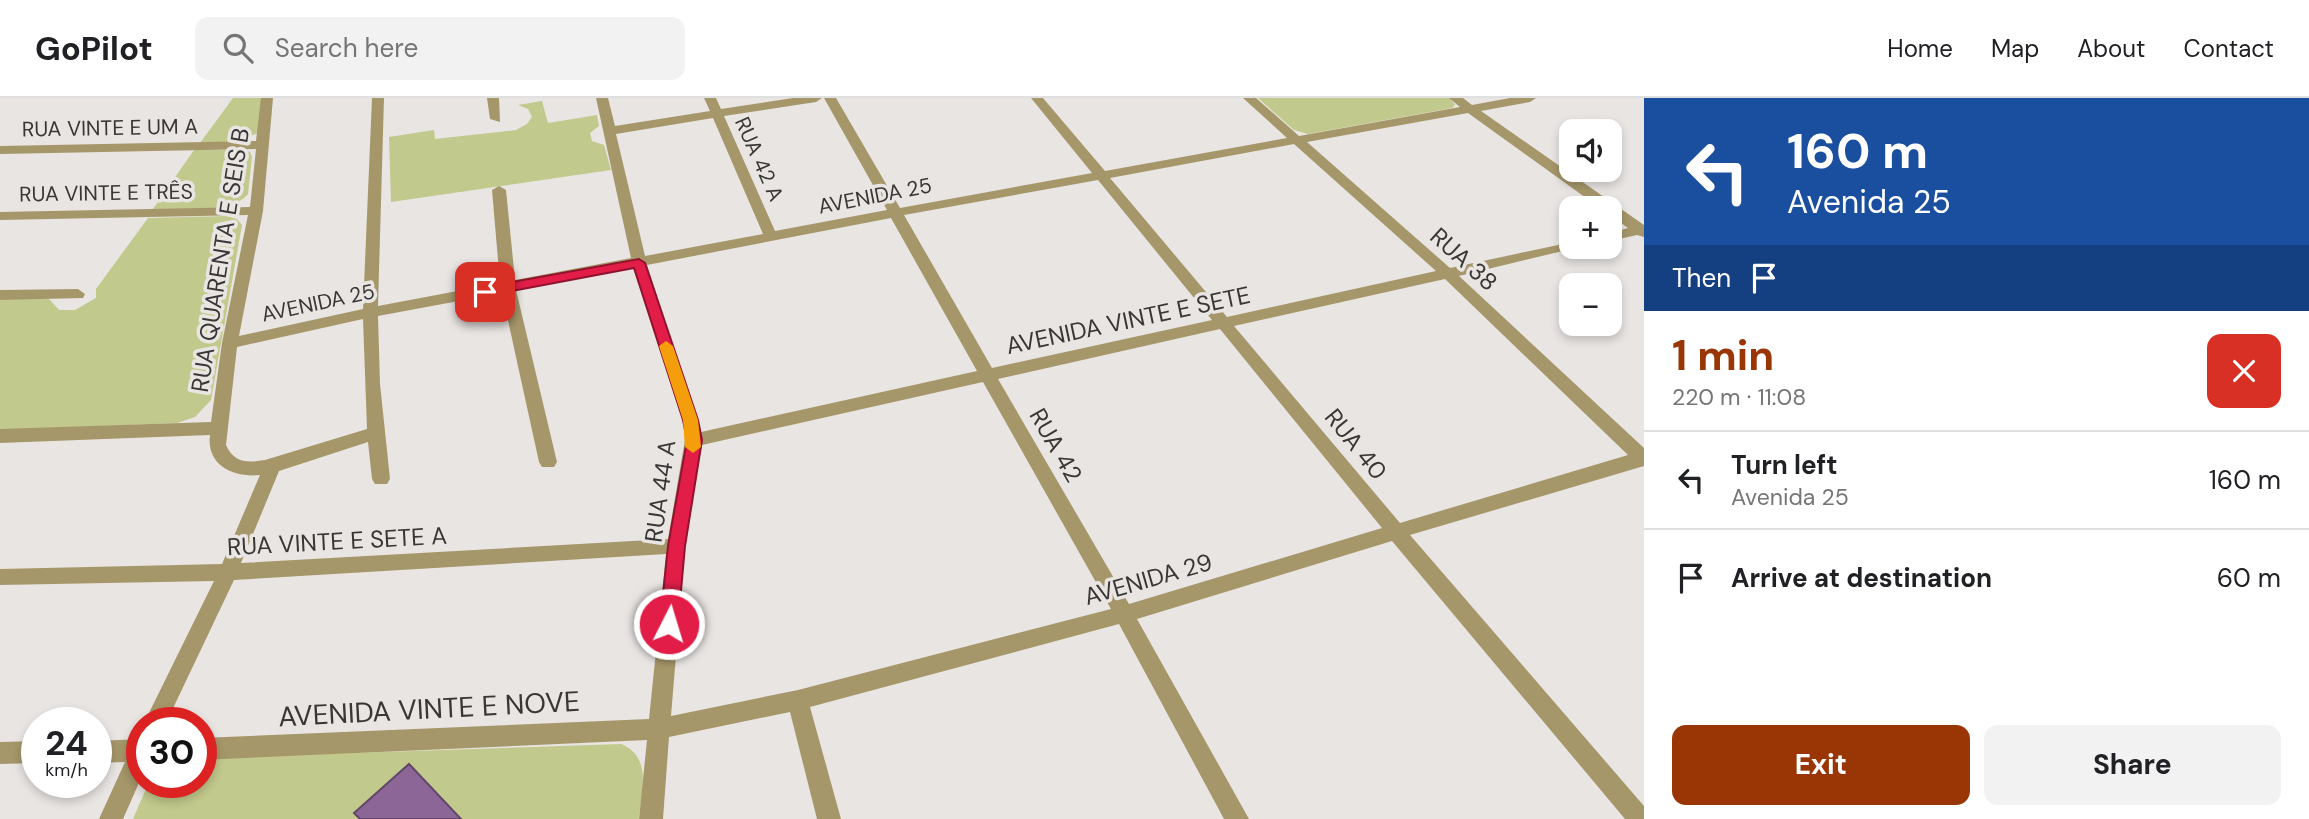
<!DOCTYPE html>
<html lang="en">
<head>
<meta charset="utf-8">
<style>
  :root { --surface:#fff; --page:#f2f2f2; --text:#202124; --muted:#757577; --line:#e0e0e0; --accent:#9a3506 }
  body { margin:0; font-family:"DM Sans",sans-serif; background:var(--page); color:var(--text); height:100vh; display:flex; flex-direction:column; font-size:26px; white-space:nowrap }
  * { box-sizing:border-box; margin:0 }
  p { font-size:23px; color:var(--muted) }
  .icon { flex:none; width:38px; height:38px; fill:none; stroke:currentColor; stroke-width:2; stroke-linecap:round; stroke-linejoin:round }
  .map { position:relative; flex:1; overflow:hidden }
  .details { display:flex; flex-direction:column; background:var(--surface); width:665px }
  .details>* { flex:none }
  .guide { background:#1a4fa0; color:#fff; overflow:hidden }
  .buttons { position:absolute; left:1559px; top:21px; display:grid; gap:14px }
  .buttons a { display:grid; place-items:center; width:63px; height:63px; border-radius:14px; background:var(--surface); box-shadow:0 4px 10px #0003; font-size:35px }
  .speed { position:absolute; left:21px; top:609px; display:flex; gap:14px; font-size:35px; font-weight:700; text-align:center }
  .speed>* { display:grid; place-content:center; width:91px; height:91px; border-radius:50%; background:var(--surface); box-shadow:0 4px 10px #0003; line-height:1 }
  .speed small { font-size:18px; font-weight:400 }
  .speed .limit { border:10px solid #d22; background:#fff; color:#111 }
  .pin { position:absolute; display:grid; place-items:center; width:60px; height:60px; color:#fff; margin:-30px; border-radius:14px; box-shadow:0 4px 10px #0006 }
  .me { position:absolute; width:77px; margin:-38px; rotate:5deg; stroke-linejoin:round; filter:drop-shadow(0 0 5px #0008) }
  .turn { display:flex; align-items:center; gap:24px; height:147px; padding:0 28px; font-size:32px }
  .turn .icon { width:91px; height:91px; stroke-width:2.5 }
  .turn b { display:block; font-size:49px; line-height:60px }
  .then { display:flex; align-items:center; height:66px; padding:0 28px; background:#0003; gap:14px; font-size:26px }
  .round { display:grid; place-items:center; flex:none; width:74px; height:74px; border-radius:14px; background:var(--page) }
  .overview { display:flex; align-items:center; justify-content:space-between; height:119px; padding:0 28px }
  h1 { font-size:42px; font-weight:700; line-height:52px; color:var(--accent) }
  .primary-button { display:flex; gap:14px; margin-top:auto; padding:14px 28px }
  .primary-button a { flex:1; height:80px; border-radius:14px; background:var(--accent); color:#fff; font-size:28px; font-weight:700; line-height:80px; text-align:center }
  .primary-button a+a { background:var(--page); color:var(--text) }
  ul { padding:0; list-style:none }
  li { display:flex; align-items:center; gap:21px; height:98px; padding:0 28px; border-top:2px solid var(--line) }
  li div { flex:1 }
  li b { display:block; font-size:26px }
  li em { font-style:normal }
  header { display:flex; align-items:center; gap:42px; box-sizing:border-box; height:98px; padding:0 35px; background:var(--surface); border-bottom:2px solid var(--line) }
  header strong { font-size:33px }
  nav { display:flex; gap:38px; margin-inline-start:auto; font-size:24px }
  .search { width:490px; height:63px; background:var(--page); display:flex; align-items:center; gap:18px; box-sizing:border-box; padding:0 24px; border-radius:14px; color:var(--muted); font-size:26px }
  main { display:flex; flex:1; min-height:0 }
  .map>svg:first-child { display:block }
</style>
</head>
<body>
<header>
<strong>GoPilot</strong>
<div class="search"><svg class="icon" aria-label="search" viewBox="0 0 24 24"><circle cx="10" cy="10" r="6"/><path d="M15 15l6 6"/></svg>Search here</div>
<nav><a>Home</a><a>Map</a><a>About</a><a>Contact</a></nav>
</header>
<main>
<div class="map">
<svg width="1644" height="721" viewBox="0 0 1644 721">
  <rect width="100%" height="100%" fill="#e9e5e3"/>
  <!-- green -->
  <g fill="#c2c98c">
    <path d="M 233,0 L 262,0 L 258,35 L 237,44 L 200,45 Z"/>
    <path d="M 1258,0 L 1450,0 L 1455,7 L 1452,10 L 1308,36 L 1294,32 Z"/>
    <path d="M 542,3 L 548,25 L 597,17 L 599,28 L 590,35 L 592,43 L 604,47 L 611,72 L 391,104 L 389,39 L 434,32 L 435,41 L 516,32 L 527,26 L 532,19 L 528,11 L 518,7 Z"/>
    <path d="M 194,52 L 242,52 L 250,54 L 252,59 L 248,96 C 231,117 179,110 153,111 Z"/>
    <path d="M 227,118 L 237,121 L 242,127 L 211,302 L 195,319 L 177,325 L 0,332 L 0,201 L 49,201 L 59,212 L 75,212 L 96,200 L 96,191 L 148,120 Z"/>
    <path d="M 621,646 C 653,659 641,693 639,721 L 133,721 L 149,684 L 201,684 L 201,660 Z"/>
  </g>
  <!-- building -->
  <path fill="#8b6696" stroke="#614769" stroke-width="2" d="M 409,666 L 461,721 L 360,721 L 354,715 Z"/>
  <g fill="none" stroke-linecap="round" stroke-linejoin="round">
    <!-- minor -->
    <g fill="#a6976a" fill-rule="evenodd">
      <path d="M 261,0 L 273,0 L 263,113 L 239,238 L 363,211 L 372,0 L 384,0 L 378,208 L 500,185 L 492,92 L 499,88 L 506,92 L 515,182 L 631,160 L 596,0 L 608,0 L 615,28 L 710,13 L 704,0 L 716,0 L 721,11 L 793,0 L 822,0 L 816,4 L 724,18 L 775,133 L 887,112 L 824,0 L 836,0 L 900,110 L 1092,75 L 1031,0 L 1043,0 L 1105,73 L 1287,40 L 1243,0 L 1256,0 L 1299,38 L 1460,9 L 1449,0 L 1463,0 L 1472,7 L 1510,0 L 1536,0 L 1530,4 L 1481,13 L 1644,127 L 1644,139 L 1637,137 L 1610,143 L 1610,135 L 1628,130 L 1610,117 L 1610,110 L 1600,110 L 1468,15 L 1307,44 L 1450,170 L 1572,144 L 1572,149 L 1579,149 L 1459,178 L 1644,350 L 1644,368 L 1410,437 L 1644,708 L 1644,721 L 1625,721 L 1392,443 L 1137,521 L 1249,721 L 1224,721 L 1119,526 L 810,609 L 841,721 L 817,721 L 790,614 L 669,639 L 663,721 L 639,721 L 647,642 L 201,662 L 201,640 L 649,621 L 666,456 L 234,482 L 166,625 L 144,625 L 214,483 L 0,487 L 0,471 L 222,466 L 260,377 C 233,380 206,367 210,337 L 0,345 L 0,331 L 211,324 L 222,245 L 248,117 L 0,122 L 0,114 L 250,109 L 256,51 L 0,56 L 0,48 L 256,43 ZM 713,20 L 763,136 L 645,158 L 616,36 ZM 1294,46 L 1436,173 L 1227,219 L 1110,80 ZM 1098,82 L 1212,222 L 992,270 L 904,117 ZM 891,120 L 977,273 L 701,334 L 647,167 ZM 633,169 L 683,322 L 685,342 L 668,441 L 241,465 L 279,373 L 368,344 L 372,381 L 375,386 L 387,386 L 390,381 L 380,286 L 378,218 L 502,195 L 539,364 L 542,369 L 554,369 L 557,364 L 516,192 ZM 1445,181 L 1628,357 L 1400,425 L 1234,228 ZM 363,221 L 367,331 L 265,362 C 247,365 234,365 226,347 L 237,249 ZM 1220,231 L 1382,430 L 1129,506 L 998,281 ZM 983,284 L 1111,511 L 798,592 L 671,618 L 685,448 L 702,347 Z"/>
      <path d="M 487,0 L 499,0 L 500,24 L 490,21 Z"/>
      <path d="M 78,191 L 85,196 L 83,200 L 0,202 L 0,192 Z"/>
      <path d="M 142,641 L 142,678 L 123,721 L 99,721 L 125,664 L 96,665 L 96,643 Z"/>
      <path d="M 37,643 L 37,665 L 0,666 L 0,644 Z"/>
    </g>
  </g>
  <!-- route -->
  <path fill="#e11d48" stroke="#92132f" stroke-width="2" d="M 639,161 L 645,165 L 698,322 L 702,342 L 685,448 L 678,526 L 675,532 L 669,534 L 663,532 L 660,526 L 668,448 L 687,342 L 683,322 L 634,170 L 485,198 L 478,194 L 485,189 Z"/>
  <!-- slow -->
  <path fill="#f59e0b" d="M 666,243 L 673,248 L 698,322 L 701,349 L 693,355 L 685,349 L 683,322 L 659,248 Z"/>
  <g text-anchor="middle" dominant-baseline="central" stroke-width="7" stroke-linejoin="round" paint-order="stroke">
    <!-- far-street labels -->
    <g font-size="21" fill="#393736" stroke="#e9e5e3">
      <text transform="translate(110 30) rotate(-1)">RUA VINTE E UM A</text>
      <text transform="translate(759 61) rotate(66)">RUA 42 A</text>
      <text transform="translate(106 95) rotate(-1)">RUA VINTE E TRÊS</text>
      <text transform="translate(875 98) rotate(-11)">AVENIDA 25</text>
      <text transform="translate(318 205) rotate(-12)">AVENIDA 25</text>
    </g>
    <!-- street labels -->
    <g font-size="24" fill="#393736" stroke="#e9e5e3">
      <text transform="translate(1464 161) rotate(42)">RUA 38</text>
      <text transform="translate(220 162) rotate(-81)">RUA QUARENTA E SEIS B</text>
      <text transform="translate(1128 222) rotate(-12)">AVENIDA VINTE E SETE</text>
      <text transform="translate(1356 346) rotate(51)">RUA 40</text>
      <text transform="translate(1056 347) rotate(60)">RUA 42</text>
      <text transform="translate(660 393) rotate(-82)">RUA 44 A</text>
      <text transform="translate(337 443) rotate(-3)">RUA VINTE E SETE A</text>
      <text transform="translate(1148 481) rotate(-16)">AVENIDA 29</text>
    </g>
    <!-- near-street labels -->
    <g font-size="28" fill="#393736" stroke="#e9e5e3">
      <text transform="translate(429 611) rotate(-3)">AVENIDA VINTE E NOVE</text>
    </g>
  </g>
</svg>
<div class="buttons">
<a><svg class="icon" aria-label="sound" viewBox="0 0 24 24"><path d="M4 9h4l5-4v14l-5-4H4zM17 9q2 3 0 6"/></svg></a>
<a>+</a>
<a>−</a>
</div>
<div class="speed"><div>24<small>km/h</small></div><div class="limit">30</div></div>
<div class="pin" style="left:485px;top:194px;background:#d93025"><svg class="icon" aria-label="arrive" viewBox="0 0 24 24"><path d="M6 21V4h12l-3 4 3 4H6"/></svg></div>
<svg class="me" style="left:669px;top:526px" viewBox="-20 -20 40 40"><circle r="17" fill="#e11d48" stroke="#fff" stroke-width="3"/><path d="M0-11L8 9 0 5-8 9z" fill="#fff"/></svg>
</div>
<section class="details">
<div class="guide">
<div class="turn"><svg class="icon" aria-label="left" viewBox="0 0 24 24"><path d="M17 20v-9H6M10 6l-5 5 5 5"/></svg><div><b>160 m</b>Avenida 25</div></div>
<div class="then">Then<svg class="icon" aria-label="arrive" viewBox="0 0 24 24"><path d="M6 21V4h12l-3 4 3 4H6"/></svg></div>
</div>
<div class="overview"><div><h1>1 min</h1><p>220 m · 11:08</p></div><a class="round" style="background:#d93025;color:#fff"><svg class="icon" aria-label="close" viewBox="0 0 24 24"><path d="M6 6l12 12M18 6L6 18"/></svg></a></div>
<ul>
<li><svg class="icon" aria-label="left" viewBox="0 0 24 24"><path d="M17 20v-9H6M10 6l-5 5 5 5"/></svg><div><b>Turn left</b><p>Avenida 25</p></div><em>160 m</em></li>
<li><svg class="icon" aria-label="arrive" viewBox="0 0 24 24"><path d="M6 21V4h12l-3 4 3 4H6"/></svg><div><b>Arrive at destination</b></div><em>60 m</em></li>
</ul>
<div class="primary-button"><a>Exit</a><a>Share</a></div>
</section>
</main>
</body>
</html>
